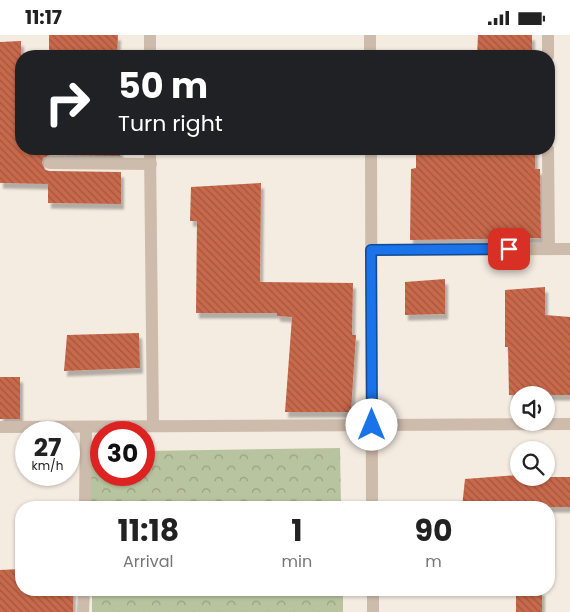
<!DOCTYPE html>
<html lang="en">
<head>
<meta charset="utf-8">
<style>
  :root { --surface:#fff; --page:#f6f6f6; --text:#222; --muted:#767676 }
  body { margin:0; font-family:Poppins,sans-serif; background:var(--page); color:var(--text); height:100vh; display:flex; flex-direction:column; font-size:19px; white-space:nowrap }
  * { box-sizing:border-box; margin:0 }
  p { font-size:16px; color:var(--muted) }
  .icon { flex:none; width:28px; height:28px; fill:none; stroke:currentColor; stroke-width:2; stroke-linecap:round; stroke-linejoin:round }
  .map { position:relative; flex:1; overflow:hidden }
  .sheet { position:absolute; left:15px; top:466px; width:540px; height:95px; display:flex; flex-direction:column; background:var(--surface); border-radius:20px; box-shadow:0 1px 4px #0004 }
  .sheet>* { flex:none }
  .hud { position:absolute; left:15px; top:15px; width:540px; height:105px; border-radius:20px; box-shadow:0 1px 4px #0004; background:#202124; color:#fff; overflow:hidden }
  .controls { position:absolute; left:510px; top:351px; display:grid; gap:10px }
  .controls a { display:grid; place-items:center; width:45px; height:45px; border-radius:50%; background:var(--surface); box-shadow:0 1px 4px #0004; font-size:25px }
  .speed { position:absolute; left:15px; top:386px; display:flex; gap:10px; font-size:25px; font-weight:700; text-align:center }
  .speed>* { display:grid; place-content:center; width:65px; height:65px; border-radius:50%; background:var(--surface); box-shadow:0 1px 4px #0004; line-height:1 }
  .speed small { font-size:12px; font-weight:400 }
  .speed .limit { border:8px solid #d22; background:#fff; color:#111 }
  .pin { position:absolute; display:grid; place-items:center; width:42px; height:42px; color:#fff; margin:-21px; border-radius:10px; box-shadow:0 2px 8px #0006 }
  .me { position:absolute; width:55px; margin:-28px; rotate:0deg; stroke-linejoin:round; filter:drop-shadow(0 0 4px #0008) }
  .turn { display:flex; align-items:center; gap:18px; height:105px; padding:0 20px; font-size:22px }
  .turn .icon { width:65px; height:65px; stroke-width:2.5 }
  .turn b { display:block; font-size:35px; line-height:42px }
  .eta { display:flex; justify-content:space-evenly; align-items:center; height:85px; text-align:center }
  .eta b { font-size:30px; font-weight:700; line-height:35px }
  .status { display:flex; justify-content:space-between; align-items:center; height:35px; padding:0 25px; background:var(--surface); direction:ltr }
  .status svg { height:14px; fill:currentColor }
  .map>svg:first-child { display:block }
</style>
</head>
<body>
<div class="status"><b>11:17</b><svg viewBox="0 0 49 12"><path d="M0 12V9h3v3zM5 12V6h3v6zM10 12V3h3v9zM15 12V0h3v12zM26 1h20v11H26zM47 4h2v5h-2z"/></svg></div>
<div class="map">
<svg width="570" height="577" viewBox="0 0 570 577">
  <defs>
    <pattern id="park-crowns" width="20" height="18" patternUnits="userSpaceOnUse" patternTransform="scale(1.25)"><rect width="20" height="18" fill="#b8c4a0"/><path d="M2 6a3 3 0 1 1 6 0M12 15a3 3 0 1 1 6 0" fill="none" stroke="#97a083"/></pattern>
    <pattern id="building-back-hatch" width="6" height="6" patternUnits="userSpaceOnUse" patternTransform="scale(1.25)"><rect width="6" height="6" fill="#c8694b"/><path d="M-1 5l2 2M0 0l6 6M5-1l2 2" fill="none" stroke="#a4573f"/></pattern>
    <filter id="shadow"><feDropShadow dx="3" dy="5.5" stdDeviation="1" flood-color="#0004"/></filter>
  </defs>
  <rect width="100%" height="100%" fill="#f4ebe1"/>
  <!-- park -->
  <g fill="url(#park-crowns)">
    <path d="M 340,413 L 341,472 L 90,472 L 89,417 L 101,417 L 101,440 L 144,440 L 144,416 Z"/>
    <rect x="92" y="555" width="251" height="22"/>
  </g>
  <!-- building -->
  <g fill="url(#building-back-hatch)" filter="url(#shadow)">
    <path d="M 49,0 L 118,0 L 117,21 L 49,21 Z"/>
    <path d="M 478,0 L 532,0 L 532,21 L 477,21 Z"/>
    <path d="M 21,6 L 21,114 L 120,114 L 120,121 L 50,120 L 43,123 L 42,128 L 45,135 L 50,136 L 121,137 L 121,169 L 48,168 L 48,149 L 0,148 L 0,7 Z"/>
    <path d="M 416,114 L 535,114 L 535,134 L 540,134 L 541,203 L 410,205 L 411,134 L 416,133 Z"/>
    <path d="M 261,148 L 260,247 L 353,248 L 352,300 L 356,300 L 351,377 L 285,377 L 292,282 L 277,281 L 277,278 L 196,278 L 197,186 L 190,186 L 191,152 Z"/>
    <path d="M 445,244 L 445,279 L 405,280 L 405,247 Z"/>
    <path d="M 545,252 L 545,280 L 570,282 L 570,360 L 509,360 L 508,312 L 505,312 L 505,255 Z"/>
    <path d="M 139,298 L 140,333 L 64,336 L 67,300 Z"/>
    <rect x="0" y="342" width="20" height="42"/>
    <path d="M 519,440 L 519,442 L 570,442 L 570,472 L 462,472 L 465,444 Z"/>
    <path d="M 21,534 L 21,555 L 73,555 L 73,577 L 0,577 L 0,535 Z"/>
    <rect x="516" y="555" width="26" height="22"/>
  </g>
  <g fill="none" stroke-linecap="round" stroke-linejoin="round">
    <!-- minor -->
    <g stroke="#cdbbac" stroke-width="12">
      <path d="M 150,0 L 150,21"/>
      <path d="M 370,0 L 370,21"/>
      <path d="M 548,0 L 548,21"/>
      <path d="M 150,114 L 153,391"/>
      <path d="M 371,114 L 372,472"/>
      <path d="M 548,114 L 549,214"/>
      <path d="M 50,128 L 151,129"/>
      <path d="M 371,215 L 570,214"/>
      <path d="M 0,392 L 570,389"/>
      <path d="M 85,472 L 86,392"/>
      <path d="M 373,555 L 373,577"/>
      <path d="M 83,577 L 84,555"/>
    </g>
  </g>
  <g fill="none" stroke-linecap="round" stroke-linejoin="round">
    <defs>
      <path id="route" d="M 372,390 L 371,215 L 509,214"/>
    </defs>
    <!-- route casing -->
    <use href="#route" stroke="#114b97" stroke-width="12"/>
    <!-- route -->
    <use href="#route" stroke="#1a73e8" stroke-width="9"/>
  </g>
</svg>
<div class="controls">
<a><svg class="icon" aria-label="sound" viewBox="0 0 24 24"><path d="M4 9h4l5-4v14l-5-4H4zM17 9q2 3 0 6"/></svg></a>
<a><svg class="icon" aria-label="search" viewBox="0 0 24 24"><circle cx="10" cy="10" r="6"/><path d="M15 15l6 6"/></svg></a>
</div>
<div class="speed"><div>27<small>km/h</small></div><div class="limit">30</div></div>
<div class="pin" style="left:509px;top:214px;background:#d93025"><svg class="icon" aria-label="arrive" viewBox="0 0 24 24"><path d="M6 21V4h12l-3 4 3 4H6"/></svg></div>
<svg class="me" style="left:372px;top:390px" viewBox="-20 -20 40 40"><circle r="19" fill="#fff"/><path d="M0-13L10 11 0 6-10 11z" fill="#1a73e8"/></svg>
<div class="hud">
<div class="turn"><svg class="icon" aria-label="right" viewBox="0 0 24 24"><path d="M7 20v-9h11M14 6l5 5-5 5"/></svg><div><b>50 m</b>Turn right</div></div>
</div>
<section class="sheet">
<div class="eta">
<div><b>11:18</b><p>Arrival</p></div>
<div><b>1</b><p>min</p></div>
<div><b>90</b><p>m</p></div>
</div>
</section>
</div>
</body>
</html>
